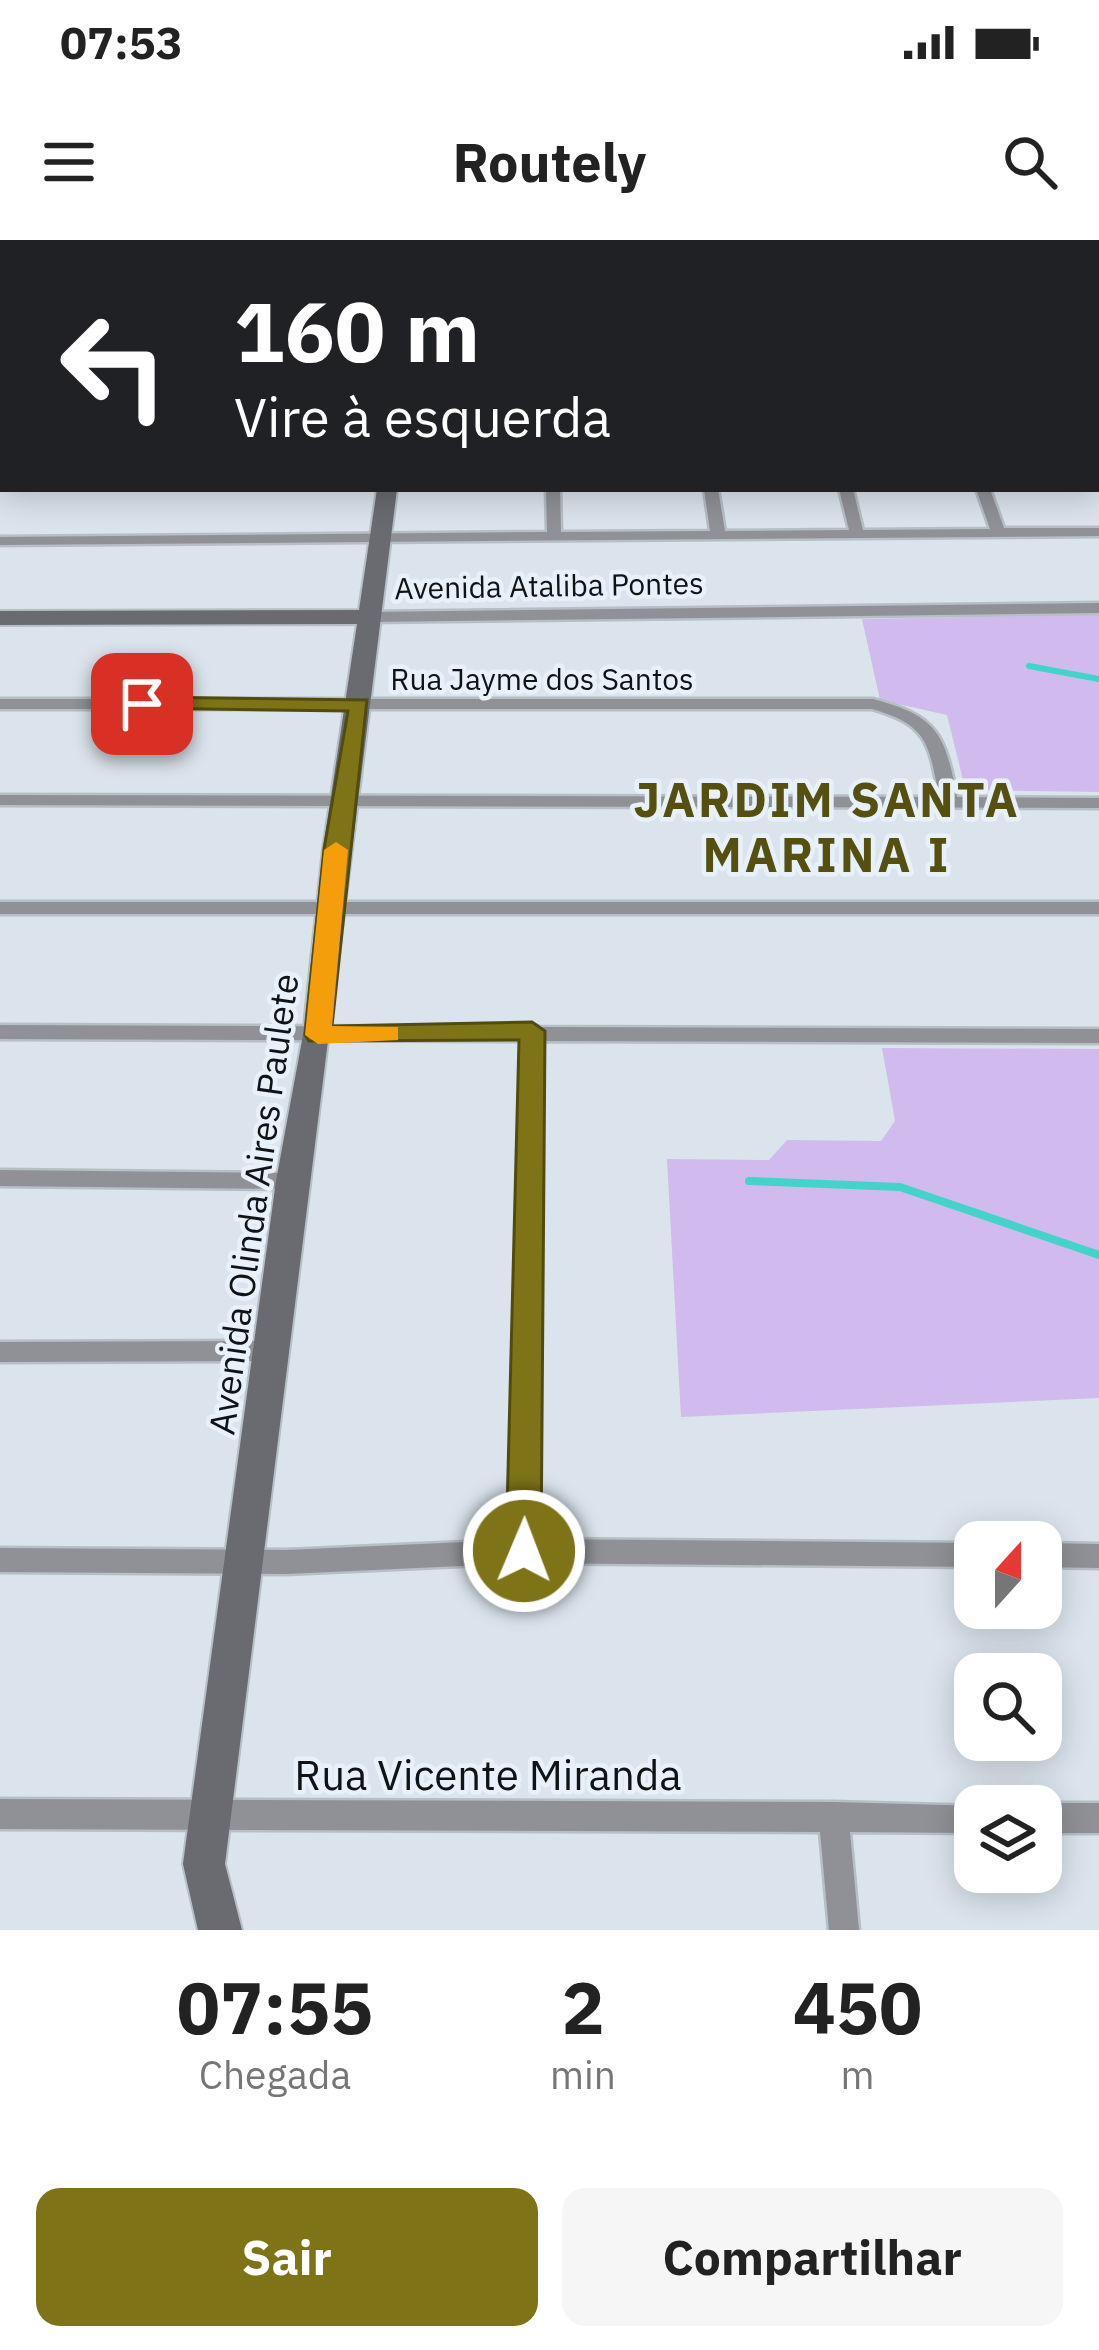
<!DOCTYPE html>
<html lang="pt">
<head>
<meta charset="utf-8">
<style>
  :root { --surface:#fff; --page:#f6f6f6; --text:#222; --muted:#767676; --accent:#7e7417 }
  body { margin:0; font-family:"IBM Plex Sans",sans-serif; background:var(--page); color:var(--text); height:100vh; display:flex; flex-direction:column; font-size:45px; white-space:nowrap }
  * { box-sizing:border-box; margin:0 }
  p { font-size:39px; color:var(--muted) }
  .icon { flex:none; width:66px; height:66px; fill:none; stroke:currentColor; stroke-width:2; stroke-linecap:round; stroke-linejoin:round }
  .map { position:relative; height:1690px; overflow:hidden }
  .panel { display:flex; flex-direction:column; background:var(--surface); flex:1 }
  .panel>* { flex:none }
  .banner { position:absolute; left:0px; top:0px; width:1101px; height:252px; box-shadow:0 6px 30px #0003; background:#202124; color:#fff; overflow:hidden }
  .needle { width:78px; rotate:21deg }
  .buttons { position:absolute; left:954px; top:1281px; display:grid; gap:24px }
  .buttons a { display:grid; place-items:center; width:108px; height:108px; border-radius:24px; background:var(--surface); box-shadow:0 6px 30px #0003; font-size:60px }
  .pin { position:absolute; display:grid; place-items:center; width:102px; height:102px; color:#fff; margin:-51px; border-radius:24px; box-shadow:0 6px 18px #0006 }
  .me { position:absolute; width:132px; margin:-66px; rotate:1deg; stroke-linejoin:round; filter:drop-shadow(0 0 9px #0008) }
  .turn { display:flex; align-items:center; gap:42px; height:252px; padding:0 36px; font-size:54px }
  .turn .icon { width:156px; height:156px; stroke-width:2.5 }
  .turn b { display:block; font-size:84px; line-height:102px }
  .eta { display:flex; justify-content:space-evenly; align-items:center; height:204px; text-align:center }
  .eta b { font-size:72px; font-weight:700; line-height:84px }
  .primary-button { display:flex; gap:24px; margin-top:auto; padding:24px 36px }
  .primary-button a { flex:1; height:138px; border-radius:24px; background:var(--accent); color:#fff; font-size:48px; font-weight:700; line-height:138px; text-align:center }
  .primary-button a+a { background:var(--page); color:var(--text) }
  .status { display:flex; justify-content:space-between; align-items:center; height:84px; padding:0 60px; background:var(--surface); direction:ltr }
  .status svg { height:33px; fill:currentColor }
  header { display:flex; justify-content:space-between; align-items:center; height:156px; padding:0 36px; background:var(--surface); font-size:54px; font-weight:700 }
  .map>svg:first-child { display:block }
</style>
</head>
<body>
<div class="status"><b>07:53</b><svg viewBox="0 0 49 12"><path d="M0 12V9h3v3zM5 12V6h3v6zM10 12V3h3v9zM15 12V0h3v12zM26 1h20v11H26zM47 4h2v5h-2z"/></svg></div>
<header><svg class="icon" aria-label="menu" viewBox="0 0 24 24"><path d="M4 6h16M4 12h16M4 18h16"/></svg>Routely<svg class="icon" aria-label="search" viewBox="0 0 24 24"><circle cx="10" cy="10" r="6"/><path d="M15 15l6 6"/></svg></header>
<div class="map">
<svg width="1099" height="1690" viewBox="0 0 1099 1690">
  <rect width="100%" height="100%" fill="#dbe4ed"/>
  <!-- green -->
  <g fill="#d0baee">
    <path d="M 1099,375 L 1099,552 L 976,550 L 964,544 L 947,475 L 880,460 L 862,379 Z"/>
    <path d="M 882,808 L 1099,809 L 1099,1158 L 681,1177 L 667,919 L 769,920 L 787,900 L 881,901 L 895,881 Z"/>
  </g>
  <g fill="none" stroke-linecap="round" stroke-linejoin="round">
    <!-- stream-far1 -->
    <path stroke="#43d3ca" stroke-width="6" d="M 1029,426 L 1099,439"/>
    <!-- stream -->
    <path stroke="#43d3ca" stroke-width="8" d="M 749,941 L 900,947 L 1099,1015"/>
    <defs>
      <g id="lane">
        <path d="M 648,0 L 660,3"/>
        <path d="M 754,0 L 761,3"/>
        <path d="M 918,3 L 924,0"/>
      </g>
      <g id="street">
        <path d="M 0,0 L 36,0 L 41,3 L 0,5 Z"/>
        <path d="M 1007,0 L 1019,0 L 1021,3 L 1009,3 Z"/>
        <path d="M 1090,0 L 1099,0 L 1099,6 L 1098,3 Z"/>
        <rect x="0" y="20" width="3" height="6"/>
        <rect x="1098" y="64" width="1" height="8"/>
        <rect x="0" y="68" width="3" height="8"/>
        <rect x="0" y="118" width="3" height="8"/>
        <rect x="0" y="171" width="3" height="8"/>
        <rect x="0" y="231" width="3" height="8"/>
        <path d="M 546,249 L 560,249 L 561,292 L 710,291 L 704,249 L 718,249 L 725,291 L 849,290 L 839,249 L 853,249 L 863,290 L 990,289 L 976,249 L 990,249 L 1004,288 L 1099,288 L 1099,296 L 0,305 L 0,297 L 547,292 Z"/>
        <path d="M 1099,363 L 1099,373 L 369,382 L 361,377 L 369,372 Z"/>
        <path d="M 0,459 L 873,459 C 938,476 945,494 957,557 L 1099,558 L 1099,568 L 0,565 L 0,555 L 939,557 C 929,504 928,485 872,469 L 0,469 Z"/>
        <rect x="0" y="662" width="1099" height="12"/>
        <path d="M 532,784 L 540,787 L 1099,789 L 1099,803 L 542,801 L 537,1299 L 975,1303 L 975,1327 L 524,1323 L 286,1334 L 0,1332 L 0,1308 L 286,1310 L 511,1300 L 522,801 L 0,799 L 0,785 L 524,787 Z"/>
        <path d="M 0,930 L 292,933 L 300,935 L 303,941 L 300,947 L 292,949 L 0,946 Z"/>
        <path d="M 269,1101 L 278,1104 L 281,1111 L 278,1118 L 269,1121 L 0,1122 L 0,1102 Z"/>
        <path d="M 1041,1303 L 1099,1304 L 1099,1328 L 1041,1327 Z"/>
        <path d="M 0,1559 L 834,1562 L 981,1566 L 975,1566 L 975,1593 L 850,1592 L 859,1690 L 829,1690 L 820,1592 L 0,1589 Z"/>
        <path d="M 1041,1563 L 1099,1563 L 1099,1593 L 1041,1593 L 1041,1566 L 1035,1566 Z"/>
      </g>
      <path id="secondary" d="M 377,249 L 397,249 L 225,1624 L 242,1690 L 198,1690 L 183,1624 L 276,941 L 303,795 L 323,609 L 357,384 L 0,385 L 0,371 L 359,370 Z"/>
    </defs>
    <!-- lane casing -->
    <use href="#lane" stroke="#b6bec6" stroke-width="9"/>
    <!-- street casing -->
    <use href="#street" stroke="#b6bec6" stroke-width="5"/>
    <!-- secondary casing -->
    <use href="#secondary" stroke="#b6bec6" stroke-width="4"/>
    <!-- lane -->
    <use href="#lane" stroke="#909196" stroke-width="6"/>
    <!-- street -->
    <use href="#street" fill="#909196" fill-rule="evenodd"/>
    <!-- secondary -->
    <use href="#secondary" fill="#696b71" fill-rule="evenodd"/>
  </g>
  <!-- route -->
  <path fill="#7e7417" stroke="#524b0f" stroke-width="3" d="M 142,457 L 367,460 L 332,786 L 532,782 L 545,791 L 541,1311 L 536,1321 L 524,1326 L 511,1321 L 506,1311 L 519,800 L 309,801 L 305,795 L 324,609 L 348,471 L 135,468 L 135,459 Z"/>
  <!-- slow -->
  <path fill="#f59e0b" d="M 336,602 L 348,610 L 332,786 L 398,787 L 398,800 L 318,804 L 305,795 L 324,610 Z"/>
  <g text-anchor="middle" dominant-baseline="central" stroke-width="9" stroke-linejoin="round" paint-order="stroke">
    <!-- far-street labels -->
    <g font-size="30" fill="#101316" stroke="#e8f1fa">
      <text transform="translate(549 345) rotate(-1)">Avenida Ataliba Pontes</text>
      <text x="542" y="438">Rua Jayme dos Santos</text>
    </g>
    <!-- street labels -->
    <g font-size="36" fill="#101316" stroke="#e8f1fa">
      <text transform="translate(253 964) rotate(-82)">Avenida Olinda Aires Paulete</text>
    </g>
    <!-- near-street labels -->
    <g font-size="42" fill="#101316" stroke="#e8f1fa">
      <text x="488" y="1534">Rua Vicente Miranda</text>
    </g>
    <!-- district labels -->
    <g font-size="48" font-weight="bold" letter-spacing="3" fill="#554f10" stroke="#e8f1fa">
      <text x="827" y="559">JARDIM SANTA<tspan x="827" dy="55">MARINA I</tspan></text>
    </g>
  </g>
</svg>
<div class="buttons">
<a><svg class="needle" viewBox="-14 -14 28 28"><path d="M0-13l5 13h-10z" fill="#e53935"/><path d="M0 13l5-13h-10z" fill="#767676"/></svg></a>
<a><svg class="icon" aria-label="search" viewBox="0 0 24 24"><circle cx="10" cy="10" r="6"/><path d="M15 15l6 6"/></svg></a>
<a><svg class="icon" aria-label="layers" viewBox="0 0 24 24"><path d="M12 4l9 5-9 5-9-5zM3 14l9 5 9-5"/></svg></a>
</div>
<div class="pin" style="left:142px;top:464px;background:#d93025"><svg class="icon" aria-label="arrive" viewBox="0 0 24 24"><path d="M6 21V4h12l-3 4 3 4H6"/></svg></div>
<svg class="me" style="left:524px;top:1311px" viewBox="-20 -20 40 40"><circle r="17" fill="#7e7417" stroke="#fff" stroke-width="3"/><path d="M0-11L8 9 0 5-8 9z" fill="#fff"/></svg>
<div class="banner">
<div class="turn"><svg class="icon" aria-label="left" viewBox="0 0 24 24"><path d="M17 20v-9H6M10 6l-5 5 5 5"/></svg><div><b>160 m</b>Vire à esquerda</div></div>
</div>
</div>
<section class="panel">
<div class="eta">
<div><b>07:55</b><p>Chegada</p></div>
<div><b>2</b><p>min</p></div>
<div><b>450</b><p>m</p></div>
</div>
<div class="primary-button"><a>Sair</a><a>Compartilhar</a></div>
</section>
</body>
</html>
